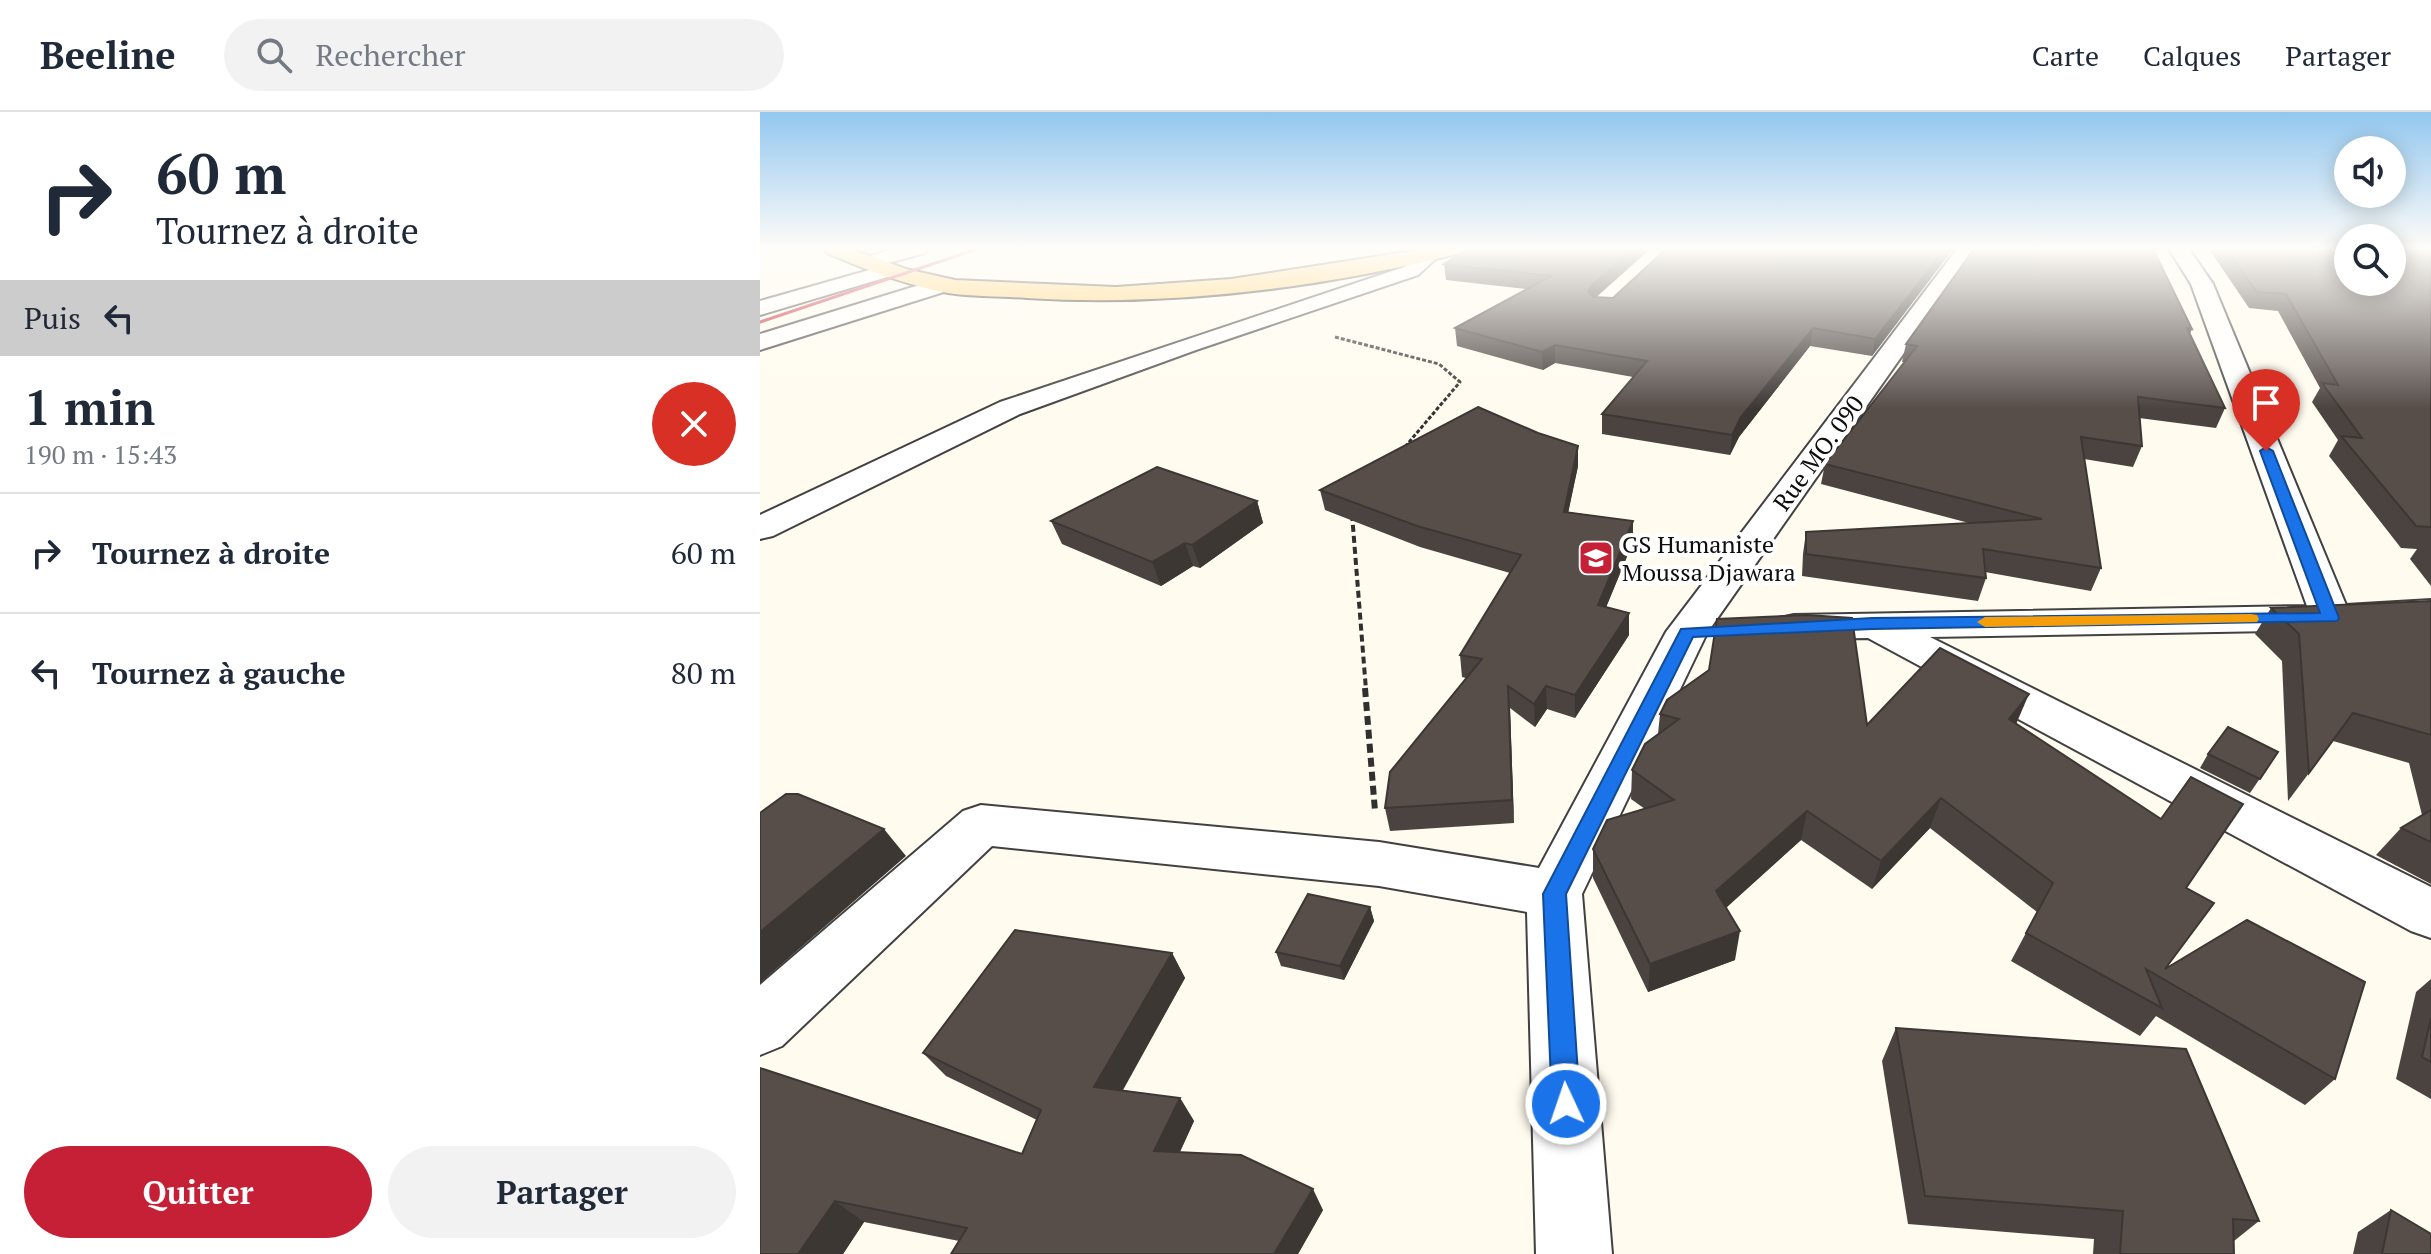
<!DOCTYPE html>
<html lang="fr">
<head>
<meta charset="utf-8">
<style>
  :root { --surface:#fff; --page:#f2f2f3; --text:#1f2937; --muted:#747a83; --line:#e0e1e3; --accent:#c52035 }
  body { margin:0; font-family:"PT Serif",serif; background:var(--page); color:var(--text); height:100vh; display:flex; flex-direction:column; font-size:30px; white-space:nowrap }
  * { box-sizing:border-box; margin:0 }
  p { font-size:26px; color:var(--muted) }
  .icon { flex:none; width:44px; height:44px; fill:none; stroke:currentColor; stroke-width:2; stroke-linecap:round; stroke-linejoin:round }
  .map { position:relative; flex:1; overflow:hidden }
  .panel { display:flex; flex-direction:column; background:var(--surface); width:760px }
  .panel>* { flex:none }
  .hud { background:#fff; color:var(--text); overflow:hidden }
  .controls { position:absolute; left:1574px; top:24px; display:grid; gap:16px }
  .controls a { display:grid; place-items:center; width:72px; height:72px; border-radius:50%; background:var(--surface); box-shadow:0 4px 20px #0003; font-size:40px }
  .pin { position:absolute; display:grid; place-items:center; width:68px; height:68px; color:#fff; margin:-82px -34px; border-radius:50% 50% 50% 0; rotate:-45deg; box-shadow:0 0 8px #0007 }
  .pin .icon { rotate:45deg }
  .me { position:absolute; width:88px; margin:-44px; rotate:357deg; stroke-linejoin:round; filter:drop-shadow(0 0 6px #0008) }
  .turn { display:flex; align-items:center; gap:28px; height:168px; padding:0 24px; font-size:36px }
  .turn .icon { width:104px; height:104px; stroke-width:2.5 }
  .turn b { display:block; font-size:56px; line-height:68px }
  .then { display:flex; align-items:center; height:76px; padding:0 24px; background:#0003; gap:16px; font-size:30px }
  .round { display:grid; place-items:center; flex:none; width:84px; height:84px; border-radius:42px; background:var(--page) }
  .head { display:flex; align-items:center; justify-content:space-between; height:136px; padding:0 24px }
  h1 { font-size:48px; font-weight:600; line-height:60px }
  .cta { display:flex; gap:16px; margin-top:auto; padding:16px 24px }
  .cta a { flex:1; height:92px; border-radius:48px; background:var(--accent); color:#fff; font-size:32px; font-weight:600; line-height:92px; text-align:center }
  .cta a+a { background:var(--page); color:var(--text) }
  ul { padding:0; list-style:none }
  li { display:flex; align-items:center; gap:24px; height:120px; padding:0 24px; border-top:2px solid var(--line) }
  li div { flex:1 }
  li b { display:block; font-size:30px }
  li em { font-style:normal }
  header { display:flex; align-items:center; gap:48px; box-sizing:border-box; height:112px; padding:0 40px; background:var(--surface); border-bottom:2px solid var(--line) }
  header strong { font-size:38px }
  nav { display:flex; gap:44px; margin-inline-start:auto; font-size:28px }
  .search { width:560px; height:72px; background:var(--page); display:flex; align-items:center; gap:20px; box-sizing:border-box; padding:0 28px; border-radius:44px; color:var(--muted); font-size:30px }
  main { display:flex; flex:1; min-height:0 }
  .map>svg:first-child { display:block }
</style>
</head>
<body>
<header>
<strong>Beeline</strong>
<div class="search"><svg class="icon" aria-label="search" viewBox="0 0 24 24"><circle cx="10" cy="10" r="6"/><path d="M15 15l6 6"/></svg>Rechercher</div>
<nav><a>Carte</a><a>Calques</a><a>Partager</a></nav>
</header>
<main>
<section class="panel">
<div class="hud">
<div class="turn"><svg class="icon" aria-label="right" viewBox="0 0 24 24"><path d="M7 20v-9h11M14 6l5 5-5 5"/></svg><div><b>60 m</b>Tournez à droite</div></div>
<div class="then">Puis<svg class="icon" aria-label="left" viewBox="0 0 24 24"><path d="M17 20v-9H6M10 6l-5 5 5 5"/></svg></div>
</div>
<div class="head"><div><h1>1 min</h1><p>190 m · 15:43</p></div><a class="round" style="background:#d93025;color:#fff"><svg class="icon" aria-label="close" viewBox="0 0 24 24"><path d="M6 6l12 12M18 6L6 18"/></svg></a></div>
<ul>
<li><svg class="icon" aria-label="right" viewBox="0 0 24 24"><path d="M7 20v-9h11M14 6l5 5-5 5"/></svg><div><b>Tournez à droite</b></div><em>60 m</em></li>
<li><svg class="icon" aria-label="left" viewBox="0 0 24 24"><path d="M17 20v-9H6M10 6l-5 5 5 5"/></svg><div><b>Tournez à gauche</b></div><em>80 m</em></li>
</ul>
<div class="cta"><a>Quitter</a><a>Partager</a></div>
</section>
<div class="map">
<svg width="1671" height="1142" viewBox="0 0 1671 1142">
  <rect width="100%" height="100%" fill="#fffbef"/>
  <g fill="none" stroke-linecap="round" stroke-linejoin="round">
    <defs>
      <g id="minor">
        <path d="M 135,137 L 168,137 L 165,141 L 106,157 L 96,151 L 99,147 Z"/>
        <path d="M 1197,137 L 1217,137 L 947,521 L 822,782 L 852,1142 L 776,1142 L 767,800 L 619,774 L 232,734 L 22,934 L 0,943 L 0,873 L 203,699 L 221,693 L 619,730 L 779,756 L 906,520 Z"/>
        <path d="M 1409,137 L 1429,137 L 1453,172 L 1586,493 L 1671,488 L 1671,512 L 1571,518 L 1170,525 L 1671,775 L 1671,826 L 1651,819 L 1108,526 L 1034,527 L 1020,524 L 1014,515 L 1020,506 L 1034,503 L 1547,494 L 1431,172 Z"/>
        <path d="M 664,138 L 678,138 L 681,142 L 658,163 L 436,238 L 260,302 L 13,424 L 0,427 L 0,403 L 240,290 L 644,155 Z"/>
        <path d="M 127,153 L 138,159 L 134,163 L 0,203 L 0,189 Z"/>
        <path d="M 182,166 L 193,173 L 190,178 L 0,238 L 0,222 Z"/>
      </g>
      <path id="major" d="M 64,137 L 91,137 L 146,157 L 195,168 L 356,175 L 471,167 L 665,137 L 704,137 L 701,141 C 561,176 411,195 267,186 C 241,184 214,185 188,181 C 146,173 106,158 67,141 Z"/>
    </defs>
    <!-- minor casing -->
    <use href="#minor" stroke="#414141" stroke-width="4"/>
    <!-- major casing -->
    <use href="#major" stroke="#1f1f1f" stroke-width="4"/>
    <!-- path-far2 -->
    <path stroke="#303030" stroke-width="3" stroke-dasharray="4 2" stroke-linecap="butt" d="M 575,225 L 679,252 L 700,270 L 644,336"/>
    <!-- path-far1 -->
    <path stroke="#303030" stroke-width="4" stroke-dasharray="7 4" stroke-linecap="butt" d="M 592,402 L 606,578"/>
    <!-- path -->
    <path stroke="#303030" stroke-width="6" stroke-dasharray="9 5" stroke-linecap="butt" d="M 605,576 L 615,699"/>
    <!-- minor -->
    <use href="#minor" fill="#fff" fill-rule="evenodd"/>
    <!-- major -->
    <use href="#major" fill="#fecb60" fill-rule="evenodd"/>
    <!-- rail -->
    <path stroke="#c52035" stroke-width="3" d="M 0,210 L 217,137"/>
  </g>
  <!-- wall -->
  <g fill="#4b4340">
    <path d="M 890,137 L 836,185 L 853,186 L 1193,137 L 1112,244 L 1050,234 L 979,325 L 970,343 L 842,322 L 842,302 L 873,265 L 795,251 L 783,258 L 697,234 L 695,216 L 767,177 L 686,168 L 684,152 Z"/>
    <path d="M 1449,137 L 1671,137 L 1671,474 L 1650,447 L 1657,437 L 1641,436 L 1569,344 L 1578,328 L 1552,290 L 1560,276 L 1518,199 L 1489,196 Z"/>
    <path d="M 1432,217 L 1430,222 L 1465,296 L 1456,316 L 1379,306 L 1382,334 L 1373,355 L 1324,347 L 1341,456 L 1331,479 L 1225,460 L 1226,466 L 1218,489 L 1042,464 L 1043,442 L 1046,420 L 1209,411 L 1061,372 L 1065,352 L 1145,250 L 1142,250 L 1146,232 Z"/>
    <path d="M 778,321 L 818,334 L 818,354 L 808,400 L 873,409 L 873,430 L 846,495 L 869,523 L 815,606 L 787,597 L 775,615 L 750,596 L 754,711 L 630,719 L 625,696 L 706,566 L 702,565 L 700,543 L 750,461 L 660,435 L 565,398 L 560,378 Z"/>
    <path d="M 497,389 L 503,411 L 440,456 L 433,454 L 401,474 L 302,432 L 291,409 Z"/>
    <path d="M 1671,489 L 1671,772 L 1616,743 L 1641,716 L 1662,703 L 1649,651 L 1573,629 L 1528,689 L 1522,549 L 1495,522 L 1511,496 Z"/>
    <path d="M 900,602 L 1107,613 L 1257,610 L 1256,612 L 1426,776 L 1405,857 L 1575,967 L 1545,993 L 1396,904 L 1380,924 L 1251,849 L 1277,800 L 1170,716 L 1112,777 L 1041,728 L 966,796 L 975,848 L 888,880 L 833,766 L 833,737 L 885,697 L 871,687 L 872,658 L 898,622 Z"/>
    <path d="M 1518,640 L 1490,681 L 1440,656 L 1448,642 Z"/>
    <path d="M 610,795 L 614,809 L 584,868 L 521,854 L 516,840 Z"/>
    <path d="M 412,841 L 425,866 L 362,978 L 420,986 L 434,1009 L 420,1040 L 563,1098 L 538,1142 L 191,1142 L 199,1129 L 104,1110 L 83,1142 L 0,956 L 262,1042 L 277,1008 L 186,964 L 163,941 Z"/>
    <path d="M 1671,867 L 1671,987 L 1636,967 L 1656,880 Z"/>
    <path d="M 1136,916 L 1499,1109 L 1474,1129 L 1474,1142 L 1333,1142 L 1334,1127 L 1148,1112 L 1122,949 Z"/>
    <path d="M 1631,1098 L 1671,1142 L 1593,1142 L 1598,1120 Z"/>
  </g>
  <!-- shaded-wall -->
  <g fill="#3d3734">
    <path d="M 874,137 L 890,137 L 833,188 L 828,179 L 833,172 Z"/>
    <path d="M 1185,137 L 1193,137 L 1112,244 L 1115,227 Z"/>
    <path d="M 1053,216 L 1050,234 L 979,325 L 970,343 L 972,323 L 981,305 Z"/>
    <path d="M 795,233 L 795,251 L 783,258 L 782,240 Z"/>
    <path d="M 818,334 L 818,354 L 804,421 L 804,400 Z"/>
    <path d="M 497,389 L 503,411 L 440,456 L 432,433 Z"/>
    <path d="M 873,409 L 873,430 L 838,515 L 838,493 Z"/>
    <path d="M 425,431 L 433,454 L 401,474 L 392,450 Z"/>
    <path d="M 869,501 L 869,523 L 815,606 L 815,583 Z"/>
    <path d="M 748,574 L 750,596 L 754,711 L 752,688 Z"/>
    <path d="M 786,574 L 787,597 L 775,615 L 774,592 Z"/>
    <path d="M 1269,582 L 1257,610 L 1238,636 L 1249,607 Z"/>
    <path d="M 1181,686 L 1170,716 L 1112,777 L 1121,749 Z"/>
    <path d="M 1047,699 L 1041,728 L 952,808 L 956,779 Z"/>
    <path d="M 124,717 L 146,744 L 0,871 L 0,820 Z"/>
    <path d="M 610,795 L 614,809 L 584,868 L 580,854 Z"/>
    <path d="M 980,819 L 975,848 L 888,880 L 890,852 Z"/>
    <path d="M 412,841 L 425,866 L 352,998 L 334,975 Z"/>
    <path d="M 420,986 L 434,1009 L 410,1061 L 394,1039 Z"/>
    <path d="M 553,1077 L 563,1098 L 538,1142 L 514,1142 Z"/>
    <path d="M 75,1089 L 104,1110 L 83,1142 L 38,1142 Z"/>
  </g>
  <!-- building -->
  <g fill="#574e4a" stroke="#3d3734" stroke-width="2">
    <path d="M 708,137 L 874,137 L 833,172 L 828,179 L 833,185 L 853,186 L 906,137 L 1185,137 L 1115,227 L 1053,216 L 981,305 L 972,323 L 842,302 L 887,249 L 795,233 L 782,240 L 695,216 L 791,164 L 684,152 Z"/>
    <path d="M 1214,137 L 1393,137 L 1432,217 L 1427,216 L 1465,296 L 1378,285 L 1382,334 L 1321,325 L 1341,456 L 1223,437 L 1226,466 L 1046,442 L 1046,420 L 1282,407 L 1065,352 L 1157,234 L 1146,232 Z"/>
    <path d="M 1466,137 L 1588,137 L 1588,170 L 1632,170 L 1632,137 L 1671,137 L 1671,415 L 1656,414 L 1581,324 L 1602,326 L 1562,271 L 1578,273 L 1526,182 L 1497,180 Z"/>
    <path d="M 718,295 L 778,321 L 818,334 L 804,400 L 873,409 L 838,493 L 869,501 L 815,583 L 786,574 L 774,592 L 748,574 L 752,688 L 625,696 L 630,660 L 722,547 L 700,543 L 761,443 L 657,414 L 560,378 Z"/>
    <path d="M 397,355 L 497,389 L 432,433 L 425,431 L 392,450 L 291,409 Z"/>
    <path d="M 1671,489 L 1671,623 L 1593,601 L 1549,661 L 1539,522 L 1511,496 Z"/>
    <path d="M 1047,503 L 1092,506 L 1107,613 L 1180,536 L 1269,582 L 1249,607 L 1401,707 L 1431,665 L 1483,692 L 1426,776 L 1454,791 L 1405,857 L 1487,808 L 1605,870 L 1575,967 L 1386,857 L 1402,896 L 1266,821 L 1293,771 L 1181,686 L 1121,749 L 1047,699 L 956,779 L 980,819 L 890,852 L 833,737 L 847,708 L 914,688 L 872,658 L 885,632 L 919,607 L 900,602 L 907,588 L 949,558 L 957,507 Z"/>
    <path d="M 1468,615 L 1518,640 L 1500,667 L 1448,642 Z"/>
    <path d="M 26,682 L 38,682 L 124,717 L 0,820 L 0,701 Z"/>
    <path d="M 1671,698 L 1671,730 L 1641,716 Z"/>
    <path d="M 548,782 L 610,795 L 580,854 L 516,840 Z"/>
    <path d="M 255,818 L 412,841 L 334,975 L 420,986 L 394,1039 L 481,1043 L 553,1077 L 514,1142 L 191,1142 L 207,1116 L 75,1089 L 38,1142 L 0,1142 L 0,956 L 262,1042 L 281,998 L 163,941 Z"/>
    <path d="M 1671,906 L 1671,950 L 1662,945 Z"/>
    <path d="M 1136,916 L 1426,937 L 1499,1109 L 1473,1107 L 1474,1142 L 1360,1142 L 1363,1099 L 1165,1084 Z"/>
    <path d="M 1631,1098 L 1671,1122 L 1671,1142 L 1622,1142 Z"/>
  </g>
  <!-- sky -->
  <linearGradient id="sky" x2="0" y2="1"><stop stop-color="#92c7ef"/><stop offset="0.46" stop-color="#fffdf8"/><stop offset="1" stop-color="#fffdf8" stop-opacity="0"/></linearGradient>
  <rect width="1671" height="297" fill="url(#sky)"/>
  <!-- route -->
  <path fill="#1a73e8" stroke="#114b97" stroke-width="2" d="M 1506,335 L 1513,339 L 1579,506 L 1577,509 L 1112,517 L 933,525 L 806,782 L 820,992 L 816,1002 L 806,1006 L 796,1002 L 792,992 L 783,782 L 921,517 L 1112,506 L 1560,501 L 1500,339 Z"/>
  <!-- slow -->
  <path fill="#f59e0b" d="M 1491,502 L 1497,503 L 1499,507 L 1497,510 L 1225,515 L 1217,510 L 1225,505 Z"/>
  <!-- icons -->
  <defs>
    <symbol id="school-square" viewBox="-11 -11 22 22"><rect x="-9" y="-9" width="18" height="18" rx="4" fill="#c52035" stroke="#fff"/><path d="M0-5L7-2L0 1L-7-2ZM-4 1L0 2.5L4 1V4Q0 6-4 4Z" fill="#fff"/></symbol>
  </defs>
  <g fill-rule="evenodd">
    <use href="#school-square" x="816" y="426" width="40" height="40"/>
  </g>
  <g text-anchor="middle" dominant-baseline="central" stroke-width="8" stroke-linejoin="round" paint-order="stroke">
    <!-- street labels -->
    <g font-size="24" fill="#0e0e0e" stroke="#fff">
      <text transform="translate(1058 341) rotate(-54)">Rue MO. 090</text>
    </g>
    <!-- poi labels -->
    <g font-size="24" fill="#0e0e0e" stroke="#fff" text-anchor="start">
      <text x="862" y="432">GS Humaniste<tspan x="862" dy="28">Moussa Djawara</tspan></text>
    </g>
  </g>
</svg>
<div class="controls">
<a><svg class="icon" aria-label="sound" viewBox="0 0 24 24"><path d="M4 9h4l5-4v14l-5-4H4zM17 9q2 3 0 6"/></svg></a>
<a><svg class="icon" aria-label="search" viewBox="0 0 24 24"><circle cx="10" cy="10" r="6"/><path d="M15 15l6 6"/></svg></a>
</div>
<div class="pin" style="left:1506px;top:339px;background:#d93025"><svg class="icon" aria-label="arrive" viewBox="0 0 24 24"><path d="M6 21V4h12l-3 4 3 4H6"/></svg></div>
<svg class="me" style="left:806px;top:992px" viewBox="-20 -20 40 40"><circle r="17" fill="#1a73e8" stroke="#fff" stroke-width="3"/><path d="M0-11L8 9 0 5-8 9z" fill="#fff"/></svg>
</div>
</main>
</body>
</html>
